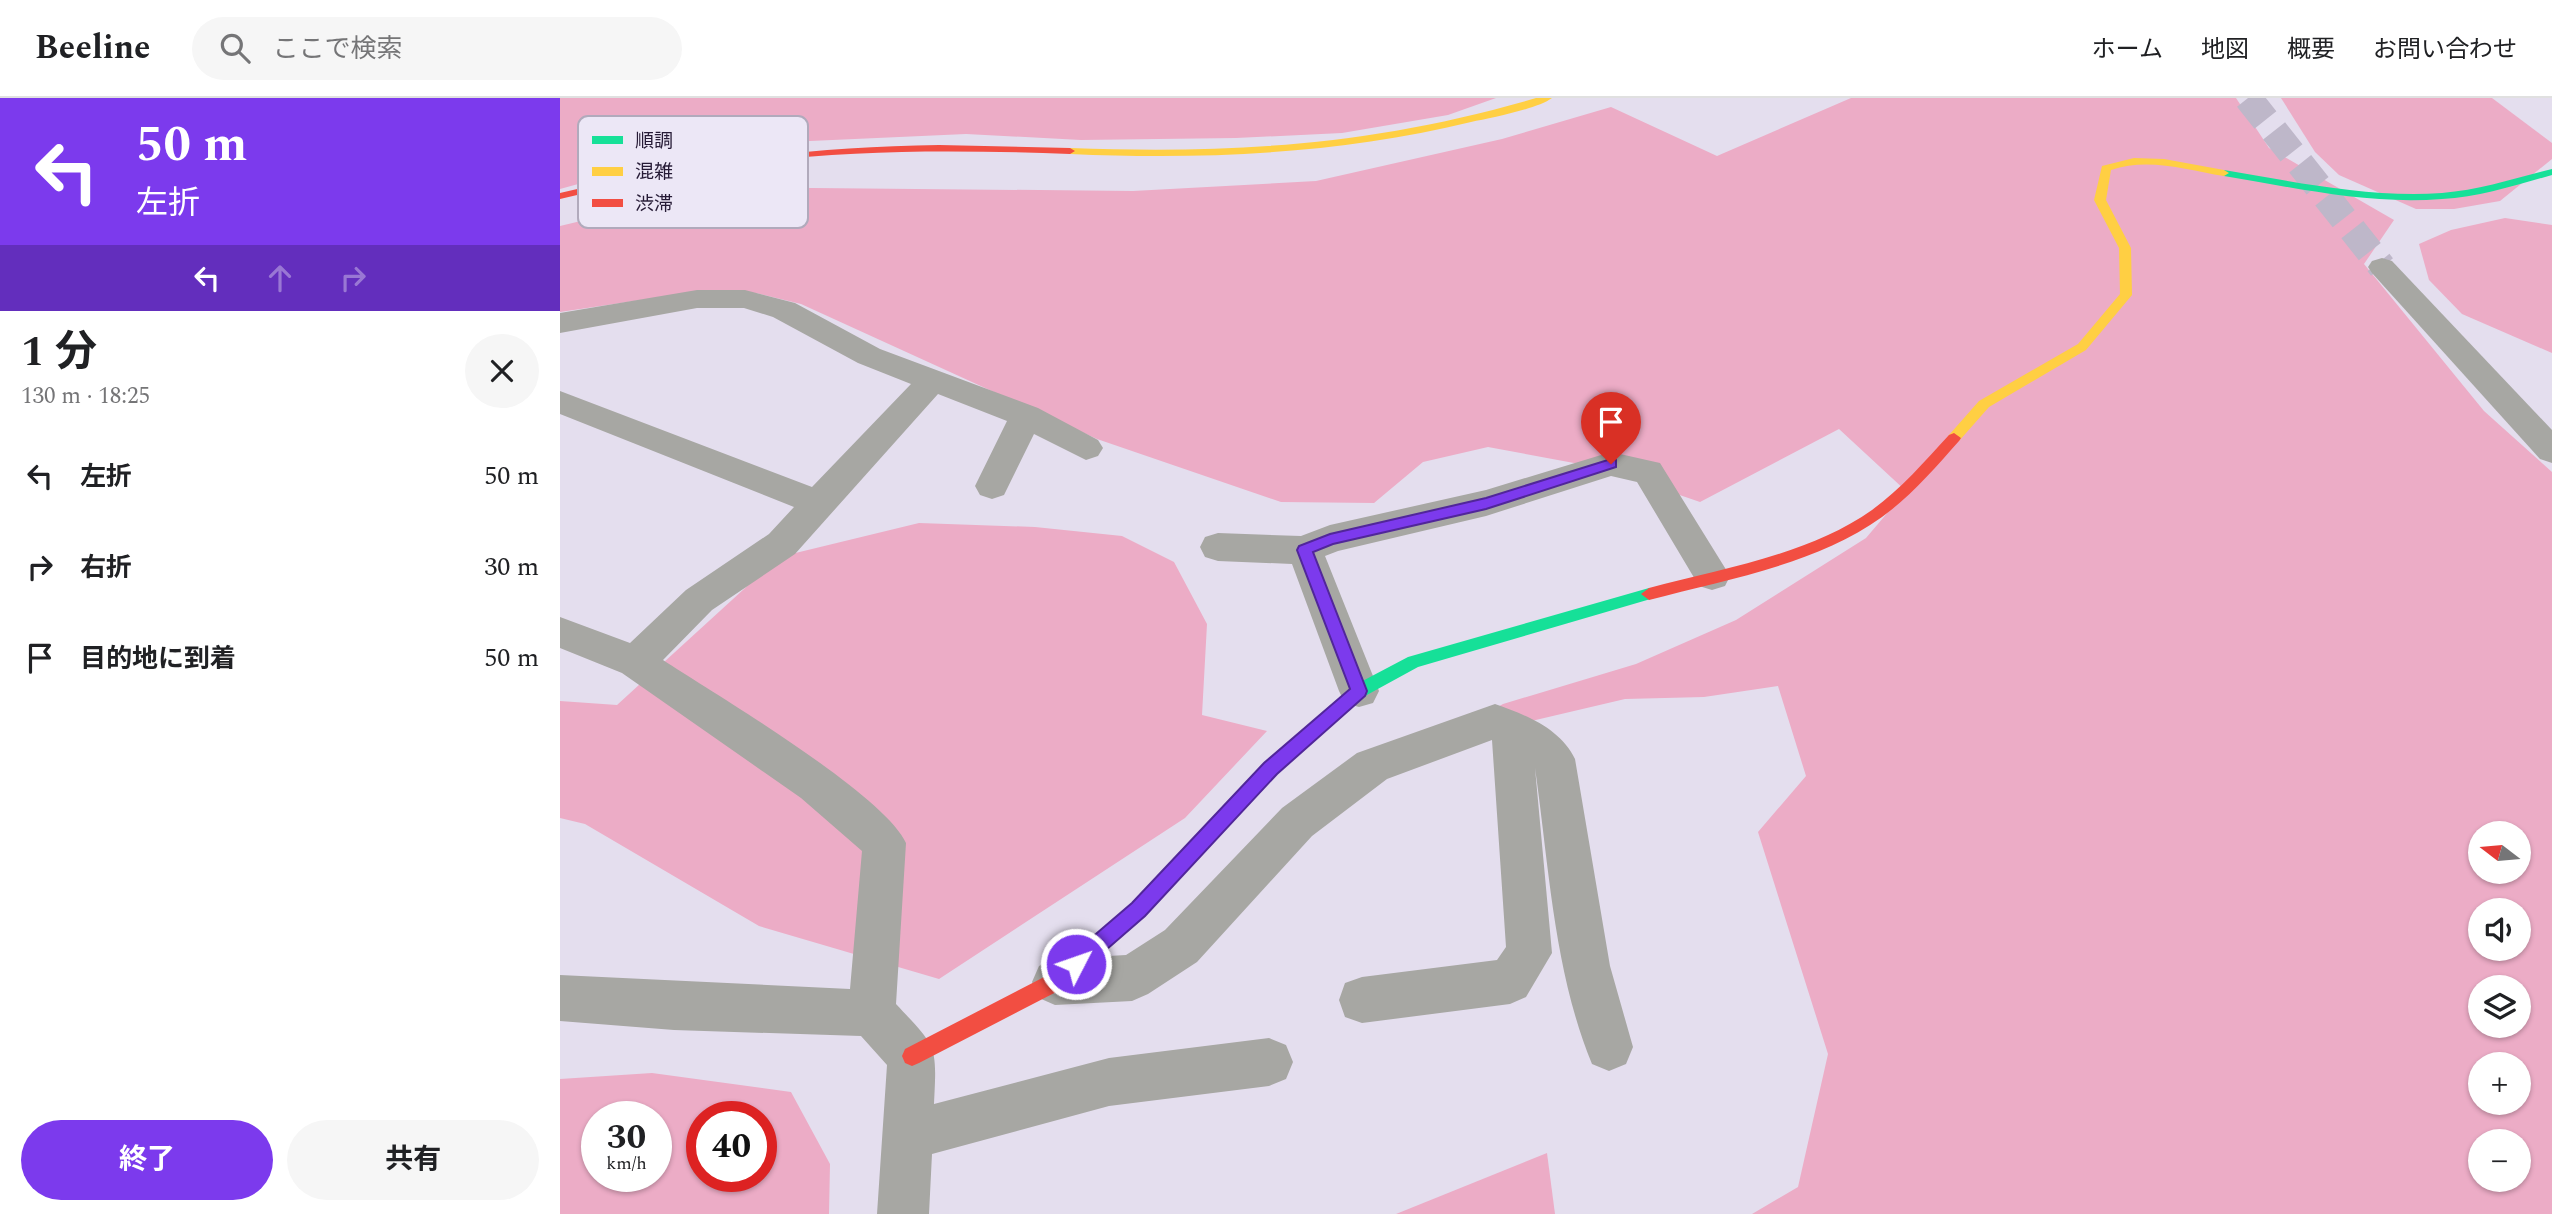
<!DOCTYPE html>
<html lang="ja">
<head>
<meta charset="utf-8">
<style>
  :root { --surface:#fff; --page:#f6f6f6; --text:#202124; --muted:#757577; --line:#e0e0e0; --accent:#7c3aed }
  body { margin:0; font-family:Spectral,"Noto Sans JP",serif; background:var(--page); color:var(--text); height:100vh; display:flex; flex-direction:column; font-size:26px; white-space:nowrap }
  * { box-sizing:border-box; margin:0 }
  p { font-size:23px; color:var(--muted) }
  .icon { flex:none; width:38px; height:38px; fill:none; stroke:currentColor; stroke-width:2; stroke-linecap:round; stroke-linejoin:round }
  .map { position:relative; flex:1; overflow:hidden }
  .panel { display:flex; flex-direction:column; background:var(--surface); width:560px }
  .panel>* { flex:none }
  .hud { background:#7c3aed; color:#fff; overflow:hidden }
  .needle { width:46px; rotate:286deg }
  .buttons { position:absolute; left:1908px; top:723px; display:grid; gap:14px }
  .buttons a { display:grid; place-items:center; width:63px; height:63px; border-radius:50%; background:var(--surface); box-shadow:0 2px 5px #0004; font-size:35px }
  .speed { position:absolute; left:21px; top:1003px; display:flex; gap:14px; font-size:35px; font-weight:700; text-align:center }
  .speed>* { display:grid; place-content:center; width:91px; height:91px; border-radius:50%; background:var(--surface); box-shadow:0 2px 5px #0004; line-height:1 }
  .speed small { font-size:18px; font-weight:400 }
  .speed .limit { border:10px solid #d22; background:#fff; color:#111 }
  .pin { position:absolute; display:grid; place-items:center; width:60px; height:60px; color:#fff; margin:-72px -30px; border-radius:50% 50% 50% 0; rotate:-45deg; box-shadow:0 0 7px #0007 }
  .pin .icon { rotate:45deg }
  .me { position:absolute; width:77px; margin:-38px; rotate:49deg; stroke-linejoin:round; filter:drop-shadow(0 0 5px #0008) }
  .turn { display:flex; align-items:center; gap:24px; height:147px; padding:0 21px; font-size:32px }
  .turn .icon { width:91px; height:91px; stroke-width:2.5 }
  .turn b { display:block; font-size:49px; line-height:60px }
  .lanes { display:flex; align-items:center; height:66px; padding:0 21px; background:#0003; justify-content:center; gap:35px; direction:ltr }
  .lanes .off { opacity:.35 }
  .round { display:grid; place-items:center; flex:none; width:74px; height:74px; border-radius:37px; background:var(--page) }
  .summary { display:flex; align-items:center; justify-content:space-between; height:119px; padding:0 21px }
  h1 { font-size:42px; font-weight:700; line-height:52px }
  .primary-button { display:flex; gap:14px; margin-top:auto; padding:14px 21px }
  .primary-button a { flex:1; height:80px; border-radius:42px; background:var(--accent); color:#fff; font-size:28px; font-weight:700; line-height:80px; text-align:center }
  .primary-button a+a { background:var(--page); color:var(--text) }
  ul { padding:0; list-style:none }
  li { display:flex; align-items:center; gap:21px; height:91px; padding:0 21px }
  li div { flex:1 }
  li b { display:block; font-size:26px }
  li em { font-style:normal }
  header { display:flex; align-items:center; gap:42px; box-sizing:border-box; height:98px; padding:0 35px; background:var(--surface); border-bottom:2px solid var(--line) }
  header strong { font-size:33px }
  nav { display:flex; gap:38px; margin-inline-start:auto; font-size:24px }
  .search { width:490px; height:63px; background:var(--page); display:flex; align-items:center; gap:18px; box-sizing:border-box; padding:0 24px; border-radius:38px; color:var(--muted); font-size:26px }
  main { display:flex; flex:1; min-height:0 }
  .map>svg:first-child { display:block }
</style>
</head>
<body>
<header>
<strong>Beeline</strong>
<div class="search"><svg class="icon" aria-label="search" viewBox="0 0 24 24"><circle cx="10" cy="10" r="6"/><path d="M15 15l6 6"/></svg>ここで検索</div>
<nav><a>ホーム</a><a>地図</a><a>概要</a><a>お問い合わせ</a></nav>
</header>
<main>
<section class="panel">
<div class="hud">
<div class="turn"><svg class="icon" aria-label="left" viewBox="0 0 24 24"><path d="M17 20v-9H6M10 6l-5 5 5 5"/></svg><div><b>50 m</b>左折</div></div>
<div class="lanes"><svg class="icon" aria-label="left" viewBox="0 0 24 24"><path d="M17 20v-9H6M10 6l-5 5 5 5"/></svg><svg class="icon off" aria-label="ahead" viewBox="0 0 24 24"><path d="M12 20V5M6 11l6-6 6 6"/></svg><svg class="icon off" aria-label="right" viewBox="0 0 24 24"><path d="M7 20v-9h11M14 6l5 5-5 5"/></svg></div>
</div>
<div class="summary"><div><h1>1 分</h1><p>130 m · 18:25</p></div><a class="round"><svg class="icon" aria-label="close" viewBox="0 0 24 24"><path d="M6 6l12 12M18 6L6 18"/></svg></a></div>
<ul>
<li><svg class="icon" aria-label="left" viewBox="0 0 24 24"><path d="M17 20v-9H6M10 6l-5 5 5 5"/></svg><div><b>左折</b></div><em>50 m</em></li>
<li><svg class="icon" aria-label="right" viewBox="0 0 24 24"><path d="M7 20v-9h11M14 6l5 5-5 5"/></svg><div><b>右折</b></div><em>30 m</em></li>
<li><svg class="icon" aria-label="arrive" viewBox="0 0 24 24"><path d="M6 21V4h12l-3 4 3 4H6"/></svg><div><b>目的地に到着</b></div><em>50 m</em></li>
</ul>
<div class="primary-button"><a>終了</a><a>共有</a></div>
</section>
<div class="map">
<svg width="1992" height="1116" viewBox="0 0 1992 1116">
  <rect width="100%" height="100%" fill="#e4deee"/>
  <!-- green -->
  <g fill="#ecacc6" fill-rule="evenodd">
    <path d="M 0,0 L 936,0 L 888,17 L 782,35 L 676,40 L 521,42 L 406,36 L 228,44 L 120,58 L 0,91 Z"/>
    <path d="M 1291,0 L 1676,0 L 1709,50 L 1834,122 L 1804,166 L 1924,313 L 1992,374 L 1992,1116 L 1192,1116 L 1238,1089 L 1268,956 L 1198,734 L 1246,678 L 1218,588 L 1144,599 L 1065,601 L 870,647 L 943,606 L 1076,566 L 1176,522 L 1306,440 L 1346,393 L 1279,331 L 1140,404 L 1041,370 L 928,349 L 863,364 L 814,405 L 721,404 L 537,341 L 241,206 L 196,195 L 135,194 L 0,214 L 0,128 L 163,89 L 573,93 L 756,83 L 942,41 L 1051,9 L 1157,58 ZM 1920,735 L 1958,735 L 1958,774 L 1920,774 ZM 1920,812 L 1958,812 L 1958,850 L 1920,850 ZM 1920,889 L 1958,889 L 1958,928 L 1920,928 ZM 1920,966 L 1958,966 L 1958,1004 L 1920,1004 ZM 1920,1043 L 1958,1043 L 1958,1082 L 1920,1082 Z"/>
    <path d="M 1721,0 L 1932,0 L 1992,45 L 1992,61 L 1940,103 L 1894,111 L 1856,111 L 1779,77 L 1755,54 Z"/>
    <path d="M 1945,120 L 1992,127 L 1992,255 L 1902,216 L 1869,182 L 1859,146 L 1891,132 Z"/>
    <path d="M 359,425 L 475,429 L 562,438 L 614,464 L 647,526 L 642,617 L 707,633 L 625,720 L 379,881 L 199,828 L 25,726 L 0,720 L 0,603 L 57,607 L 219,459 Z"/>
    <path d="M 92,975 L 231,994 L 270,1066 L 269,1116 L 0,1116 L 0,981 ZM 96,1018 L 96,1078 L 37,1078 L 37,1018 ZM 201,1018 L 201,1078 L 142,1078 L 142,1018 Z"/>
    <path d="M 987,1055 L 995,1116 L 836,1116 Z"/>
  </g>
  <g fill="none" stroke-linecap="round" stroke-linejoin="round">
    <!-- street-tunnel -->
    <path stroke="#beb7c9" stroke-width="28" stroke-dasharray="28 14" stroke-linecap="butt" d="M 1688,0 L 1822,169"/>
    <!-- street -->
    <g fill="#a7a7a3" fill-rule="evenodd">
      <path d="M 1822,160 L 1832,163 L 1992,332 L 1992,365 L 1980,361 L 1812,175 L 1808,169 L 1812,163 Z"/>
      <path d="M 137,192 L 185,192 L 235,205 L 320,251 L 478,310 L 538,342 L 543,350 L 538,358 L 526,362 L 474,336 L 444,397 L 432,401 L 420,397 L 415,388 L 447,323 L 378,296 L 235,456 L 152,512 L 103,562 C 155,596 324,696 346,745 L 336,906 C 377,950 377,946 374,1006 L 549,960 L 709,940 L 726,947 L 733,964 L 726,981 L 709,988 L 549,1008 L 372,1056 L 369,1116 L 317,1116 L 327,967 L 301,938 L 114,932 L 0,923 L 0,877 L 290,891 L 302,753 L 241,700 L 62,575 L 0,550 L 0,519 L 70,545 L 126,492 L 209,436 L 234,409 L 0,316 L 0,293 L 252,389 L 351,286 L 298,265 L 213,219 L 184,210 L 137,210 L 0,235 L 0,215 Z"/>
      <path d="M 1051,354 L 1100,365 L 1170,478 L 1165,488 L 1152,492 L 1139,488 L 1077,384 L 1051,378 L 926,418 L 778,453 L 765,458 L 819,593 L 813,605 L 799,609 L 785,605 L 779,593 L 732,466 L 658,463 L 645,459 L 640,449 L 645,439 L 658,435 L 741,438 L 770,427 L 926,392 Z"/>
      <path d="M 935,606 C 966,617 1000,630 1015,661 L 1050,868 L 1073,949 L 1066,966 L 1049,973 L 1032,966 C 994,874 989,768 975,670 L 992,855 L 966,899 L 950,906 L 802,925 L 785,919 L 779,902 L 785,885 L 802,879 L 937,862 L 946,849 L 932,642 L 827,681 L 752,738 L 637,864 L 588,896 L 572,903 L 495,907 L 479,900 L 472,884 L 479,868 L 495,861 L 566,857 L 605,832 L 722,710 L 797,655 Z"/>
    </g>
    <!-- fast -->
    <g fill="#16e098" fill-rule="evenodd">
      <path d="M 1992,71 L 1992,77 C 1956,87 1920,99 1882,101 C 1809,107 1736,90 1664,78 L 1659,75 L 1664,72 C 1736,84 1809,100 1882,95 C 1920,92 1956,80 1992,71 Z"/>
      <path d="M 1089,490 L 1097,496 L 1094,500 L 858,569 L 805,598 L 787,611 L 781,609 L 779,604 L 793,588 L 848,559 Z"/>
    </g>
    <!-- slow -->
    <g fill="#ffcf43" fill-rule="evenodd">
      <path d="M 976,0 L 992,0 C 977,11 931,20 911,24 C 778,56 646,62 510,56 L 505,53 L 510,50 C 677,56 815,47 976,0 Z"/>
      <path d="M 1574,60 L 1604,61 L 1664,72 L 1669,75 L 1664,78 C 1627,72 1588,59 1551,72 L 1546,102 L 1571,150 L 1572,197 L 1526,252 L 1429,309 L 1399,343 L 1389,343 L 1387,340 L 1389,337 L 1419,303 L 1518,246 L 1560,196 L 1559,150 L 1534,102 L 1542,68 Z"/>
    </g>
    <!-- jam -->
    <g fill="#f24e42" fill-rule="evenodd">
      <path d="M 379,47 L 510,50 L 515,53 L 510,56 C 403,52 296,51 189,65 C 125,73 63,86 0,101 L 0,95 C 128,64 247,49 379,47 Z"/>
      <path d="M 1394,335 L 1401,340 L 1399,343 C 1375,370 1351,398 1322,419 C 1255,467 1167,481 1089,502 L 1081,496 L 1089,490 C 1164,470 1248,457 1312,412 C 1341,391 1365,363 1389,337 Z"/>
      <path d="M 787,597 L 793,599 L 795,604 L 793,609 L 717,675 L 584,817 L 502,891 L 359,965 L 352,968 L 345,965 L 342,958 L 345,951 L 488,877 L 572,805 L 705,665 L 781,599 Z"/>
    </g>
  </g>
  <!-- route -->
  <path fill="#7c3aed" stroke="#51269a" stroke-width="2" d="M 1051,361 L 1056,362 L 1056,369 L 926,411 L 773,446 L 753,454 L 807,593 L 805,598 L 717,676 L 585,818 L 523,872 L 516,875 L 509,872 L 507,866 L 509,859 L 572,805 L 704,665 L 790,591 L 737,452 L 739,448 L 770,436 L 926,400 Z"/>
  <!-- legend -->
  <rect x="18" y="18" width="230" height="112" rx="10" fill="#ece7f6" stroke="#b1aabc" stroke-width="2"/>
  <rect x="32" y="38" width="31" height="8" fill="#16e098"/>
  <rect x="32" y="69" width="31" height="9" fill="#ffcf43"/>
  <rect x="32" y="101" width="31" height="8" fill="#f24e42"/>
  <g font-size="19" fill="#261b36">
    <text x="75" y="49">順調</text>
    <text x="75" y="80">混雑</text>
    <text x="75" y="112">渋滞</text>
  </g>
</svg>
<div class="buttons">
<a><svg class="needle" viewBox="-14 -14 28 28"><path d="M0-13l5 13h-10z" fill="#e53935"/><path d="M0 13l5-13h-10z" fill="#757577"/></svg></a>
<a><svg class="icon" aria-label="sound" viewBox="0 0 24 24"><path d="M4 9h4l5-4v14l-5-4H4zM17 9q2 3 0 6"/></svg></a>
<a><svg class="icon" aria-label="layers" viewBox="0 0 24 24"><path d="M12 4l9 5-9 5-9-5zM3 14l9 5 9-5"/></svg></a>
<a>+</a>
<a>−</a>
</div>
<div class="speed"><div>30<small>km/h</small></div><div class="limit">40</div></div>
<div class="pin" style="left:1051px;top:366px;background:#d93025"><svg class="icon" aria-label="arrive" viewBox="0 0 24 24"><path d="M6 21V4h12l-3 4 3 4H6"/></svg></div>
<svg class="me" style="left:516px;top:866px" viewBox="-20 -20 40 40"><circle r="17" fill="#7c3aed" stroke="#fff" stroke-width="3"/><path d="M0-11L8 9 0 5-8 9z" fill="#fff"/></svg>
</div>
</main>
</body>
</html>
